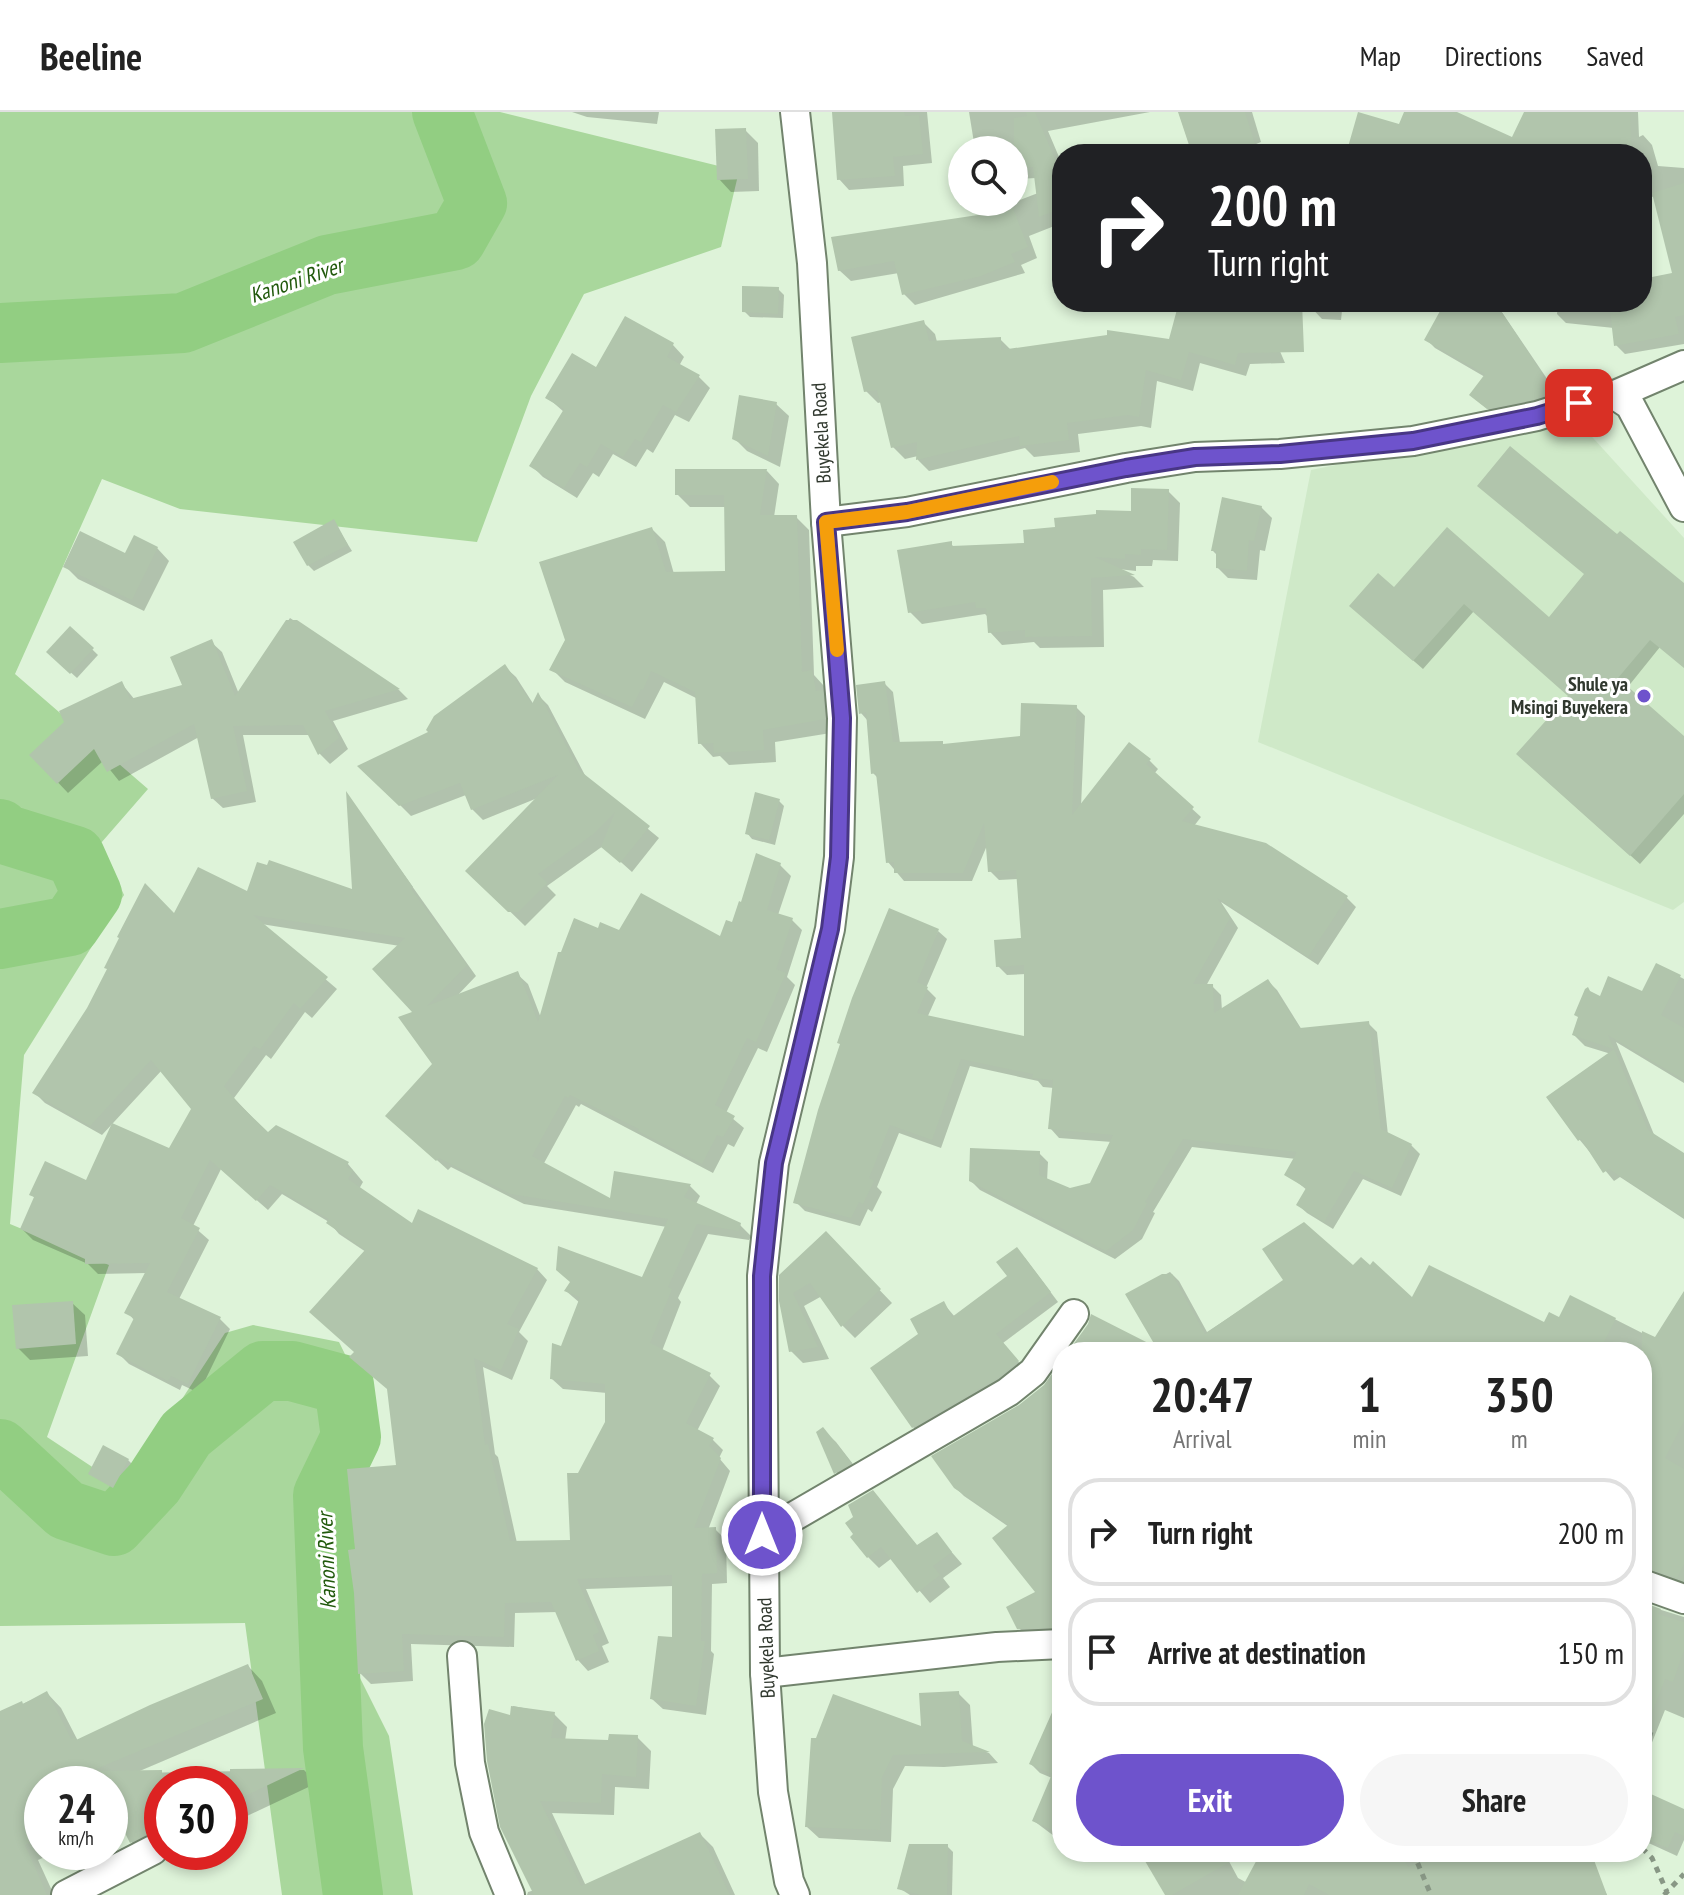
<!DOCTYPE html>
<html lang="en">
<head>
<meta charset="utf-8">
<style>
  :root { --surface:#fff; --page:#f6f6f6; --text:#222; --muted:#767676; --line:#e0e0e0; --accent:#6e53cc }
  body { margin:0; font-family:"PT Sans Narrow",sans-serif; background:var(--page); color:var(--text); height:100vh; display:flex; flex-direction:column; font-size:30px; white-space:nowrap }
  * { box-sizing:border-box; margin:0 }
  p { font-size:26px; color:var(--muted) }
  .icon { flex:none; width:44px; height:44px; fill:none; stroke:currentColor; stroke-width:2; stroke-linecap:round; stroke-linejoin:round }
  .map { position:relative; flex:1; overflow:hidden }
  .panel { position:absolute; left:1052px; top:1230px; width:600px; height:520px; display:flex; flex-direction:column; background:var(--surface); border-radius:32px; box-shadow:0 4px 12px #0003 }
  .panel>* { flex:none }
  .top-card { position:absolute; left:1052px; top:32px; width:600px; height:168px; border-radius:32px; box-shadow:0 4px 12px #0003; background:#202124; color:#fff; overflow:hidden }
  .tools { position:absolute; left:948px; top:24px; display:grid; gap:16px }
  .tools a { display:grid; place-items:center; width:80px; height:80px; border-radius:50%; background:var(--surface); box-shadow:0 4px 12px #0003; font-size:40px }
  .speed { position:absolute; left:24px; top:1654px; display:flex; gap:16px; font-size:40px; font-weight:700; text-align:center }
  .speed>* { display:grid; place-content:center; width:104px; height:104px; border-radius:50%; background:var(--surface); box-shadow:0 4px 12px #0003; line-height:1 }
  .speed small { font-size:20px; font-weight:400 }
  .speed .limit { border:12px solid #d22; background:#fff; color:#111 }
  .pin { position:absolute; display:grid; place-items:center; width:68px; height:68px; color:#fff; margin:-34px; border-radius:16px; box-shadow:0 4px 12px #0006 }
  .me { position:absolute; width:88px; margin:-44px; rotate:0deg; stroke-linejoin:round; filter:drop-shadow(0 0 6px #0008) }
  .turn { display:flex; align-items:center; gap:28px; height:168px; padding:0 24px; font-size:36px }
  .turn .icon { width:104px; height:104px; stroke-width:2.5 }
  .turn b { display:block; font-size:56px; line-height:68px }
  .eta { display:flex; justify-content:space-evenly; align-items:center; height:136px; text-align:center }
  .eta b { font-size:48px; font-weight:700; line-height:56px }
  .primary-button { display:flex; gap:16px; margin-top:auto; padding:16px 24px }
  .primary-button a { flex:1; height:92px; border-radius:48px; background:var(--accent); color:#fff; font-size:32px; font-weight:700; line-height:92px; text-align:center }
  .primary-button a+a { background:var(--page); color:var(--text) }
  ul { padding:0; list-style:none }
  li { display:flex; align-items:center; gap:24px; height:108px; margin:0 16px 12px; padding:0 8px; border:4px solid var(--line); border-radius:32px }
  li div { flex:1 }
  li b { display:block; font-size:30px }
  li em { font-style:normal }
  header { display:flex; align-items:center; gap:48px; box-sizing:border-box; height:112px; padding:0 40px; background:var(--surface); border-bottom:2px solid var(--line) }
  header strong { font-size:38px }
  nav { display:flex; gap:44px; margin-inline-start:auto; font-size:28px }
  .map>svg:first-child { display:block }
</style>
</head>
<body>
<header>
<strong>Beeline</strong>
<nav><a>Map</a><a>Directions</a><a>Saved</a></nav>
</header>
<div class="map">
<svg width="1684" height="1783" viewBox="0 0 1684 1783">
  <rect width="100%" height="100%" fill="#def3d9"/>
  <!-- built -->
  <path fill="#cfe9c8" d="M 1574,305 L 1684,426 L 1684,790 L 1673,798 L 1258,630 L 1311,358 Z"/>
  <!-- green -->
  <path fill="#a9d79c" d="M 0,0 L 500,0 L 739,59 L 721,135 L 584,182 L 531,284 L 477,430 L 180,397 L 102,367 L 15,562 L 148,677 L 101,731 L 124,783 L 24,943 L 10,1112 L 109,1153 L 47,1325 L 124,1376 L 225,1221 L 253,1213 L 339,1230 L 366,1285 L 354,1420 L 358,1562 L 389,1624 L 413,1783 L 282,1783 L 245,1511 L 0,1514 Z"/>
  <!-- shadow -->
  <g fill="#0003" fill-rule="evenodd">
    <path d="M 572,0 L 659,0 L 657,12 L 587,5 Z"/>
    <path d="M 834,0 L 927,0 L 932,51 L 903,54 L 904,74 L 849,78 L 839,67 Z"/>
    <path d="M 969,0 L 1150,0 L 1048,19 L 1062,52 L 1062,111 L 1029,124 L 1037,146 L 1021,153 L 1025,161 L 915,193 L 904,182 L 899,161 L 851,169 L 839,158 L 1038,81 L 1036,66 L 1018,67 L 1014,63 L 1014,38 L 975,37 Z"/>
    <path d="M 1180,0 L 1252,0 L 1261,30 L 1232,42 L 1195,42 Z"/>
    <path d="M 1526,0 L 1638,0 L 1639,25 L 1643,23 L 1652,33 L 1658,54 L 1684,56 L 1684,232 L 1625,242 L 1616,233 L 1614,216 L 1566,211 L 1557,202 L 1558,190 L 1642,190 L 1642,169 L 1671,163 L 1674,159 L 1655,84 L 1642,88 L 1642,42 L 1553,42 Z"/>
    <path d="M 745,18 L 758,31 L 759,79 L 731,80 L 719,67 Z"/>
    <path d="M 1324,34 L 1333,42 L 1269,42 Z"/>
    <path d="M 778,177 L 784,183 L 783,206 L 750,205 L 744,199 Z"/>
    <path d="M 1188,190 L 1259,190 L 1285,251 L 1250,252 L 1246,264 L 1200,251 L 1193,279 L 1157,269 L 1151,316 L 1141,314 L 1078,322 L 1080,340 L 1034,345 L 1025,336 L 929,359 L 918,348 L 918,344 L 905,347 L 893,335 L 882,290 L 878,291 L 866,279 L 923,210 L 935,222 L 937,230 L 1000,227 L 1011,238 L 1171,230 Z"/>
    <path d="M 1306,190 L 1343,190 L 1341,208 L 1322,207 Z"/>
    <path d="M 1448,190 L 1495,190 L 1560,286 L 1497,304 L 1480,291 L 1485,265 L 1435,236 L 1427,228 Z"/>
    <path d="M 673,233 L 684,245 L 679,254 L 698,264 L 710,276 L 689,310 L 675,303 L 653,341 L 647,337 L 636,355 L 613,342 L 599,365 L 593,361 L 577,386 L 543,365 L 531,353 L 564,300 L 548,286 L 597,258 Z"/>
    <path d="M 776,292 L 789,304 L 780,355 L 747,339 L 734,326 Z"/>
    <path d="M 767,359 L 779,372 L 774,405 L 796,405 L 809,418 L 814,563 L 824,574 L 826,585 L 835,593 L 837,620 L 775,630 L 776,650 L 729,653 L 720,644 L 713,645 L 700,631 L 698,587 L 664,570 L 645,607 L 565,570 L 552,557 L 652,417 L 665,430 L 674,462 L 727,461 L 726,395 L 690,395 L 677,382 Z"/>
    <path d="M 1168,379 L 1180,391 L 1178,449 L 1153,448 L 1152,454 L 1136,454 L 1136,459 L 1118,457 L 1134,465 L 1144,475 L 1103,478 L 1104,535 L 1040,536 L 1034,530 L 1002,533 L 990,520 L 989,506 L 985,502 L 922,512 L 910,500 L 951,432 L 955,436 L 1026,433 L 1057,417 L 1133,402 Z"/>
    <path d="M 1261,395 L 1272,406 L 1265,439 L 1260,438 L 1257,468 L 1228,466 L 1217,455 L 1218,444 L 1213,439 Z"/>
    <path d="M 334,410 L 352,439 L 314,459 L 308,453 Z"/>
    <path d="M 1618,425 L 1684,474 L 1684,555 L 1660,535 L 1627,576 L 1684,627 L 1684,702 L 1640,752 L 1528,652 L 1571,584 L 1474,499 L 1423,557 L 1361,503 L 1394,478 L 1549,508 Z"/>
    <path d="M 157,436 L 169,449 L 144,499 L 78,467 L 65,454 Z"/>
    <path d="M 290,506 L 399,578 L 408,587 L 333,609 L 348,637 L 330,652 L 320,642 L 310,623 L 243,623 L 256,690 L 223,696 L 212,686 L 199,625 L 119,669 L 103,649 L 68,681 L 32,643 L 122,572 L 135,588 L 185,574 L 211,530 L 222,540 L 239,582 Z"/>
    <path d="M 70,516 L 98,543 L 77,566 L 48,540 Z"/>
    <path d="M 505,555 L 516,565 L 534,593 L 539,584 L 548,593 L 587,667 L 659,726 L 632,760 L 603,734 L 547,774 L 556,783 L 525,814 L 468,759 L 540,685 L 483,708 L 472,697 L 466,683 L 411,704 L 361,654 L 431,621 Z"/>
    <path d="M 884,571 L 893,580 L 900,631 L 942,631 L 946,634 L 1022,626 L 1076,595 L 1085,604 L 1081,695 L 1149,648 L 1158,657 L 1154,662 L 1201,705 L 1194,714 L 1265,733 L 1347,786 L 1356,795 L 1318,853 L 1221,790 L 1238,816 L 1206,874 L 1212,874 L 1221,883 L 1222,899 L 1268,869 L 1277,878 L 1302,918 L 1368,911 L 1377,920 L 1388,1023 L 1411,1033 L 1420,1042 L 1401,1084 L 1363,1067 L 1333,1117 L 1307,1101 L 1298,1093 L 1307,1078 L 1287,1062 L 1296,1047 L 1192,1035 L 1153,1100 L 1155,1101 L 1142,1127 L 1115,1147 L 980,1078 L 971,1069 L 1039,1041 L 1048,1050 L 1047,1069 L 1070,1078 L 1091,1073 L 1112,1030 L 1059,1026 L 1051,1017 L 1054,976 L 1043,975 L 1038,969 L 970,954 L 941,1036 L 899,1021 L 877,1075 L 882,1080 L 872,1100 L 868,1097 L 860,1114 L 805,1099 L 796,1090 L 938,819 L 947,827 L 926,876 L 936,886 L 927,906 L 1026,926 L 1026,862 L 1007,863 L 998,854 L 1023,828 L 1019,767 L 999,768 L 990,759 L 988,731 L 972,769 L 904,769 L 888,750 L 878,666 L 873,661 L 868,609 L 861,601 Z"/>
    <path d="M 348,684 L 476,864 L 456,885 L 517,862 L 528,872 L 541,906 L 600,818 L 721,826 L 780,753 L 791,764 L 778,803 L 792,808 L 802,818 L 787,865 L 795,873 L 767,940 L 758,936 L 726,1001 L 744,1016 L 734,1035 L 728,1032 L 713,1061 L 581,992 L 579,995 L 576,993 L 543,1053 L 611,1090 L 616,1061 L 690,1074 L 700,1084 L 696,1092 L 740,1113 L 751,1124 L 749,1128 L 708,1122 L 678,1186 L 681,1190 L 662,1239 L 709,1263 L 720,1274 L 697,1319 L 713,1328 L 723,1338 L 719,1346 L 730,1359 L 708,1418 L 715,1417 L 726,1428 L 727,1471 L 712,1472 L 711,1539 L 714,1542 L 706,1603 L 663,1597 L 652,1587 L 674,1528 L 674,1474 L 586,1477 L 609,1531 L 602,1534 L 609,1550 L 588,1559 L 578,1548 L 558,1500 L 515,1501 L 514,1535 L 411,1532 L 413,1569 L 371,1572 L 360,1561 L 357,1439 L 398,1354 L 389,1278 L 356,1240 L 366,1140 L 339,1122 L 329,1110 L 282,1082 L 268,1098 L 221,1057 L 193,1114 L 209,1128 L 179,1187 L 220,1207 L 230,1217 L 199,1281 L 182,1273 L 180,1278 L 129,1252 L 118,1241 L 135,1209 L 127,1200 L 147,1161 L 98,1162 L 88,1152 L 33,1128 L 22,1117 L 36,1087 L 32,1083 L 87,1070 L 170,1039 L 194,997 L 162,958 L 102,1023 L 45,991 L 35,981 L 174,804 L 249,782 L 354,780 ZM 261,812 L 400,834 L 415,901 L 434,952 L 399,1014 L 448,1058 L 451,1055 L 524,1092 L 667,1115 L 643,1167 L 566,1179 L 580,1191 L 552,1267 L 563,1277 L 607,1281 L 607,1311 L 579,1363 L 572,1430 L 517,1431 L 498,1345 L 495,1342 L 483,1255 L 512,1268 L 528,1229 L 519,1220 L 547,1168 L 537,1157 L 413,1114 L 359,1077 L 363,1070 L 348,1052 L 268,1022 L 234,986 L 266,943 L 271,947 L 305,900 L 312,906 L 337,877 Z"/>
    <path d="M 779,689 L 784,694 L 775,733 L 752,727 L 747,721 Z"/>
    <path d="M 1657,853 L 1684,867 L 1684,971 L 1616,930 L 1655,1025 L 1684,1055 L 1684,1107 L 1620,1065 L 1614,1069 L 1579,1027 L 1611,942 L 1585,934 L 1574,923 L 1601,886 L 1643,881 Z"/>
    <path d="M 826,1122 L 892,1191 L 855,1226 L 842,1213 L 822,1184 L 804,1194 L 829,1247 L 803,1251 L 791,1239 L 781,1189 Z"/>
    <path d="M 1025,1146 L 1058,1190 L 1003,1231 L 1026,1259 L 922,1324 L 913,1315 L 921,1223 L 944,1192 L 955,1205 L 1010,1164 Z"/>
    <path d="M 1353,1156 L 1412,1188 L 1545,1213 L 1560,1207 L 1571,1185 L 1656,1228 L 1684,1183 L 1684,1474 L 1642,1467 L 1642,1240 L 1160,1240 L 1128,1182 L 1170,1160 L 1179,1169 L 1207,1220 L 1286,1168 Z"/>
    <path d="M 72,1191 L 85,1203 L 88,1244 L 30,1248 L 18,1236 Z"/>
    <path d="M 1062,1251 L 1062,1523 L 1028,1525 L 1019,1516 L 1038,1481 L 1009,1415 L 964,1384 L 954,1374 L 1018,1296 L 1045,1275 Z"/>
    <path d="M 823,1318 L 836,1330 L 862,1364 L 848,1373 L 836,1360 Z"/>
    <path d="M 128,1348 L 134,1354 L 120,1380 L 90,1361 Z"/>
    <path d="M 873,1381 L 918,1435 L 936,1422 L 962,1452 L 943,1466 L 950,1475 L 930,1491 L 892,1446 L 879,1456 L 868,1445 Z"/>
    <path d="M 1642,1492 L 1684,1505 L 1684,1606 L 1665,1598 L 1651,1633 L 1642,1648 Z"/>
    <path d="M 248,1554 L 262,1569 L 276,1601 L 135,1661 L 304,1658 L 317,1671 L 230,1712 L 230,1672 L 162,1672 L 162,1736 L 146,1744 L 131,1730 L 123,1713 L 110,1718 L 110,1672 L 42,1672 L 42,1740 L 56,1740 L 38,1748 L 54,1783 L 0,1783 L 0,1602 L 47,1581 L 61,1596 L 78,1629 Z"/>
    <path d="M 958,1581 L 970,1593 L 973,1635 L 989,1641 L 998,1651 L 944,1655 L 905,1654 L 893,1677 L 891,1730 L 819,1726 L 807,1715 L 923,1617 Z"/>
    <path d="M 1062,1582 L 1062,1730 L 1034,1709 L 1052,1666 L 1040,1661 L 1031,1652 Z"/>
    <path d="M 513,1594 L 554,1602 L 567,1615 L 565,1629 L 610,1630 L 637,1625 L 651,1639 L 649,1677 L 615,1675 L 614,1703 L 552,1701 L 586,1774 L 700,1722 L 713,1735 L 735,1783 L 527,1783 L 528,1780 L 535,1778 L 511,1605 Z"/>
    <path d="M 1642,1680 L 1684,1699 L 1684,1728 L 1677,1744 L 1642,1728 Z"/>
    <path d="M 947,1734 L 953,1740 L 952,1783 L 910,1783 L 899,1776 Z"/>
    <path d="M 1164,1740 L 1224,1740 L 1238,1766 L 1268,1782 L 1292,1740 L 1597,1740 L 1591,1751 L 1607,1783 L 1167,1783 Z"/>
  </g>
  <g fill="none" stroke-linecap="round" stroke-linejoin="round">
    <!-- river -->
    <g stroke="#92ce82" stroke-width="60">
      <path d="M 0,221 L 183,211 L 327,153 L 456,128 L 477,91 L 442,0"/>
      <path d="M 0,717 L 4,722 L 75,744 L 92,782 L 70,814 L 0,827"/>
      <path d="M 0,1337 L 66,1398 L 114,1414 L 154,1371 L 186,1322 L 263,1259 L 292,1259 L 344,1273 L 351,1325 L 323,1383 L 333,1636 L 353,1783"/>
    </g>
  </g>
  <!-- building -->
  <g fill="#b1c5ac" fill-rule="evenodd">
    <path d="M 832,0 L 904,0 L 905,4 L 919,3 L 923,42 L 893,45 L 895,64 L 837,68 Z"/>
    <path d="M 1026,0 L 1035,0 L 1062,64 L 1062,96 L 1039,105 L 1033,55 L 1014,56 L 1014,6 L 1027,4 Z"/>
    <path d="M 1178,0 L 1245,0 L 1258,42 L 1192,42 Z"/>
    <path d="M 1358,0 L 1399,12 L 1404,0 L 1457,0 L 1512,25 L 1524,0 L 1630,0 L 1631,42 L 1346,42 Z"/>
    <path d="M 746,16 L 748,67 L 717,68 L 715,17 Z"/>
    <path d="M 1684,71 L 1684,203 L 1675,205 L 1679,222 L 1614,234 L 1609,190 L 1642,190 L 1642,167 L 1672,161 L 1652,81 Z"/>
    <path d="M 1011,91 L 1028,135 L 1011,142 L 1015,150 L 981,164 L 902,183 L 894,149 L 838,159 L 831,125 L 978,103 Z"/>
    <path d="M 742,174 L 779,175 L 778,202 L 742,200 Z"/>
    <path d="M 1179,190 L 1302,190 L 1304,240 L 1238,241 L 1235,253 L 1189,240 L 1181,268 L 1146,258 L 1139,305 L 1128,303 L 1067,311 L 1069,328 L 1020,334 L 1019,324 L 916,348 L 917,330 L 891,336 L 877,278 L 864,280 L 851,225 L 924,208 L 929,229 L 1001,225 L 1001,238 L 1107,223 L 1107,218 L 1169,227 Z"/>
    <path d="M 1445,190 L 1495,190 L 1553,278 L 1533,288 L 1487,297 L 1469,283 L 1485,262 L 1424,228 Z"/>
    <path d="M 625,204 L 674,231 L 667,245 L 700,263 L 676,300 L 663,293 L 641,330 L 635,327 L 623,345 L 601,332 L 587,355 L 580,351 L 564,376 L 529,354 L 564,297 L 545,286 L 572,241 L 596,255 Z"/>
    <path d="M 739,283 L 777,290 L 768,344 L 732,327 Z"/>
    <path d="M 1510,334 L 1617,422 L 1620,419 L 1684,471 L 1684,556 L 1650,528 L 1618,566 L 1684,624 L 1684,682 L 1630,744 L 1516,642 L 1568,584 L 1464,492 L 1413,549 L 1349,494 L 1378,461 L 1394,475 L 1447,415 L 1549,505 L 1584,462 L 1477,374 Z"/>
    <path d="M 675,357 L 767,357 L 760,403 L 797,403 L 802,560 L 812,558 L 816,579 L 823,578 L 825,607 L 763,618 L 764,638 L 714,641 L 713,631 L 698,632 L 695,580 L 651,559 L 643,578 L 641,577 L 632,595 L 549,558 L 565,528 L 539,450 L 652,415 L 666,460 L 725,459 L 724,383 L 675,383 Z"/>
    <path d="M 1131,376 L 1169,377 L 1167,438 L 1141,437 L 1141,443 L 1125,442 L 1125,447 L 1095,445 L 1135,463 L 1091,466 L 1092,524 L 1025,525 L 1025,518 L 988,521 L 986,496 L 976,496 L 975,490 L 908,501 L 897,438 L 952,429 L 952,434 L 1024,431 L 1023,418 L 1055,415 L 1054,406 L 1096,402 L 1096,398 L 1131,399 Z"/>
    <path d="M 1222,385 L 1262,394 L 1254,429 L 1249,428 L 1247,459 L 1216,456 L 1216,439 L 1211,439 Z"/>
    <path d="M 334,407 L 348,433 L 307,454 L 293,430 Z"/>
    <path d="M 80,419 L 125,441 L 134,423 L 158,435 L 132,488 L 63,455 Z"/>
    <path d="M 286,508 L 297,508 L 400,577 L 325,599 L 339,626 L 318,643 L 303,613 L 233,614 L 247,679 L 211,687 L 194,612 L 107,660 L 94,637 L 57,672 L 29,643 L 64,610 L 59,599 L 122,569 L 130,587 L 182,573 L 170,545 L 212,527 L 235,584 Z"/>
    <path d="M 70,514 L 94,536 L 70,562 L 46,540 Z"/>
    <path d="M 505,552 L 532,592 L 538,580 L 579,658 L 650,714 L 620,751 L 601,735 L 615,700 L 592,723 L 538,762 L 547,771 L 518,800 L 508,800 L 465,759 L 558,663 L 471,698 L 460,671 L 399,694 L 357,654 L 428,620 L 426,618 L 434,604 Z"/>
    <path d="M 885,569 L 893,630 L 943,629 L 943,632 L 1020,624 L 1021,591 L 1077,593 L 1072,703 L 1129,630 L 1151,647 L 1146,652 L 1194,695 L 1182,709 L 1266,731 L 1348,784 L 1308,845 L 1217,786 L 1230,806 L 1193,872 L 1213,872 L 1214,901 L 1268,867 L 1300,916 L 1369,909 L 1381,1017 L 1412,1032 L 1392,1076 L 1354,1059 L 1324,1110 L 1296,1093 L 1306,1076 L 1284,1063 L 1297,1040 L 1183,1027 L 1145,1090 L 1147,1091 L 1133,1118 L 1106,1139 L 969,1069 L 970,1036 L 1040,1039 L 1039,1063 L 1070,1076 L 1090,1071 L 1113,1023 L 1048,1017 L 1053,968 L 1032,966 L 1033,962 L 961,947 L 932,1028 L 890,1013 L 869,1066 L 874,1069 L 863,1092 L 859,1090 L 851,1106 L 793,1091 L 818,998 L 840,932 L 837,931 L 852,886 L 889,796 L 939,817 L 917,870 L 928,875 L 917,901 L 1024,924 L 1024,853 L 996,855 L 994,828 L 1021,826 L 1016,758 L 988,760 L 984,711 L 963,761 L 894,761 L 894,750 L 886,751 L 876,661 L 871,662 L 866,600 L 859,602 L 856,573 Z"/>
    <path d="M 346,679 L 413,775 L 411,777 L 467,853 L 427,894 L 518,859 L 538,910 L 558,840 L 561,840 L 574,806 L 598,816 L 600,810 L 619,818 L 641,781 L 720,824 L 726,808 L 732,810 L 739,789 L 741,790 L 756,741 L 781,751 L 767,798 L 793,806 L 776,857 L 786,861 L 756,930 L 747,926 L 715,993 L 735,1004 L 723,1025 L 717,1023 L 702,1052 L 638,1019 L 639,1017 L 570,983 L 568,986 L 565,984 L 532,1044 L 610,1086 L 614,1059 L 691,1072 L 684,1085 L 741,1111 L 739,1119 L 697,1112 L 668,1175 L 672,1177 L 650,1231 L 711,1261 L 686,1311 L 714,1326 L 709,1334 L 721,1346 L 694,1416 L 716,1415 L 717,1461 L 702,1462 L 701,1529 L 705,1529 L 696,1594 L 650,1587 L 658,1524 L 672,1525 L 672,1463 L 577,1467 L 599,1520 L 593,1523 L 599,1539 L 576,1549 L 551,1490 L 505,1491 L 504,1525 L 402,1522 L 404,1559 L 358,1562 L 354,1481 L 348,1438 L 355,1437 L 347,1357 L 396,1353 L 387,1277 L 349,1245 L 354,1240 L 309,1200 L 365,1138 L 326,1111 L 329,1107 L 270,1073 L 256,1089 L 210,1048 L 181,1106 L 200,1116 L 167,1180 L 221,1205 L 188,1272 L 171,1264 L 168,1269 L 116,1242 L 134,1206 L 124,1201 L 150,1151 L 85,1152 L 85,1147 L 20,1117 L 34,1085 L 29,1083 L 45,1049 L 86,1068 L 112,1011 L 169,1036 L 191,997 L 151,948 L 90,1014 L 32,981 L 87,896 L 107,857 L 104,856 L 119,826 L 117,825 L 145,771 L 174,801 L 198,755 L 247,779 L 257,750 L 267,753 L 269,748 L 352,777 ZM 253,803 L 405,826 L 372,857 L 412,900 L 398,905 L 432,952 L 385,1004 L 436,1049 L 439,1046 L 511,1082 L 668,1107 L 642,1165 L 558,1134 L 556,1158 L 570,1170 L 564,1179 L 580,1185 L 561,1234 L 552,1231 L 550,1267 L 605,1272 L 605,1310 L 578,1361 L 567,1361 L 570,1428 L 510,1429 L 488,1332 L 485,1333 L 474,1246 L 501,1258 L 519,1217 L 507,1212 L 538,1156 L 418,1097 L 412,1111 L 348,1067 L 353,1058 L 346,1055 L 349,1050 L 276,1013 L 268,1020 L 239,992 L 224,974 L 254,934 L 260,937 L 294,891 L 300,897 L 328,865 Z"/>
    <path d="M 755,680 L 780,687 L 769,728 L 745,722 Z"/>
    <path d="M 1656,851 L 1681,863 L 1661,903 L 1684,916 L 1684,968 L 1608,923 L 1614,937 L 1572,923 L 1578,905 L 1574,903 L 1585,877 L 1588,875 L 1590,879 L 1600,884 L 1608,864 L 1642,879 Z"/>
    <path d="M 1614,937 L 1648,1018 L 1684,1041 L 1684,1106 L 1609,1057 L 1603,1061 L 1581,1027 L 1578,1029 L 1546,985 Z"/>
    <path d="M 1304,1110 L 1353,1153 L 1361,1145 L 1370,1153 L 1373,1149 L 1412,1185 L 1429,1153 L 1544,1210 L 1549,1200 L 1559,1205 L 1570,1183 L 1616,1206 L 1599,1240 L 1068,1240 L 1088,1212 L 1091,1202 L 1156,1235 L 1125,1182 L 1162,1162 L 1172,1162 L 1205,1222 L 1283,1168 L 1262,1137 Z"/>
    <path d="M 826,1119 L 881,1177 L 841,1215 L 810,1171 L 793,1181 L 818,1235 L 789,1240 L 779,1189 L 779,1163 Z"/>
    <path d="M 1017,1135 L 1051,1180 L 996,1222 L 1019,1249 L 998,1266 L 912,1316 L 870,1256 L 918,1222 L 910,1207 L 944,1189 L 952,1205 L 1007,1164 L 996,1150 Z"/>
    <path d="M 1684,1179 L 1684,1309 L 1665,1346 L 1684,1357 L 1684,1452 L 1677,1466 L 1642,1455 L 1642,1219 L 1655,1225 Z"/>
    <path d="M 73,1189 L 76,1232 L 16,1237 L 12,1193 Z"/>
    <path d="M 1062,1248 L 1062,1514 L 1060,1511 L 1051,1516 L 1017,1517 L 1006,1495 L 1035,1480 L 992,1426 L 1008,1413 L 954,1376 L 931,1344 L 1019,1293 L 1044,1273 Z"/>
    <path d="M 823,1315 L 852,1351 L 834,1362 L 816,1320 Z"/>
    <path d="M 103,1333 L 129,1347 L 113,1376 L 88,1362 Z"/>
    <path d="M 873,1378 L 917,1433 L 937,1420 L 952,1440 L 933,1454 L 940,1463 L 917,1481 L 881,1435 L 867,1446 L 850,1425 L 853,1422 L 845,1411 L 853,1405 L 848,1393 Z"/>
    <path d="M 1642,1490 L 1661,1497 L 1658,1502 L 1684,1510 L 1684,1538 L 1673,1570 L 1665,1567 L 1644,1621 Z"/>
    <path d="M 248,1552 L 263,1587 L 60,1672 L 42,1672 L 42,1726 L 25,1733 L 47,1783 L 0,1783 L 0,1599 L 22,1589 L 23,1592 L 47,1579 L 71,1627 L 75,1625 L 76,1628 L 150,1593 Z"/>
    <path d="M 1062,1578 L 1062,1722 L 1032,1709 L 1052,1662 L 1029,1652 Z"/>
    <path d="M 959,1579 L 962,1629 L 990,1640 L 893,1643 L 882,1665 L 880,1718 L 805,1715 L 811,1626 L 816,1626 L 833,1582 L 921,1614 L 919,1581 Z"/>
    <path d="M 511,1594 L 555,1600 L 551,1626 L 608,1628 L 609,1622 L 638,1623 L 636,1665 L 602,1662 L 601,1691 L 540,1689 L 581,1774 L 700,1720 L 730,1783 L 534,1783 L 500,1715 L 487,1649 L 484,1612 L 489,1597 L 510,1603 Z"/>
    <path d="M 304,1656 L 230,1691 L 230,1657 Z"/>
    <path d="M 162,1658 L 162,1723 L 146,1723 L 130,1731 L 110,1691 L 110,1672 L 101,1672 L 95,1659 Z"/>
    <path d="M 1642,1678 L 1684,1697 L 1684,1724 L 1675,1720 L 1668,1736 L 1642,1725 Z"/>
    <path d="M 909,1732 L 948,1732 L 947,1783 L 921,1783 L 897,1777 Z"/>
    <path d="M 1160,1740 L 1247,1740 L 1172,1783 L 1165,1783 L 1145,1749 Z"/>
    <path d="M 1261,1740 L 1389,1740 L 1396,1748 L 1403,1745 L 1408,1755 L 1441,1740 L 1591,1740 L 1607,1783 L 1329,1783 L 1309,1772 L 1304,1783 L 1238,1783 Z"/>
  </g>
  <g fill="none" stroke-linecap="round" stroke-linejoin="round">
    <defs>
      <g id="minor">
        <path d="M 1615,283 L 1684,253"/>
        <path d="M 826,410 L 907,400 L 1126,356 L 1195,345 L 1280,342 L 1413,329 L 1537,304 L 1600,284 L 1615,283 L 1630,293 L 1684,395"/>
        <path d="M 762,1423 L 1008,1280 L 1033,1260 L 1074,1202"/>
        <path d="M 1642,1472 L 1684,1487"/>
        <path d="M 462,1544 L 470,1651 L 484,1720 L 510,1783"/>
        <path d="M 765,1561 L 997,1535 L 1062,1532"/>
        <path d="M 66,1783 L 153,1738"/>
        <path d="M 795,1783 L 789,1769 L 773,1680 L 765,1561 L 762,1164 L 774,1051 L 830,817 L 839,745 L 842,606 L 826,410 L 812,151 L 795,0"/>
      </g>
    </defs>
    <!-- minor casing -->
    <use href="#minor" stroke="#72846d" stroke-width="32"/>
    <!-- path -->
    <g stroke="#889785" stroke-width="5" stroke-dasharray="6 6" stroke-linecap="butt">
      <path d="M 1642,1647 L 1651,1620"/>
      <path d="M 1642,1736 L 1652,1746 L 1667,1780"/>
      <path d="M 1413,1740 L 1431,1783"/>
      <path d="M 1664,1783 L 1684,1762"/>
    </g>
    <!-- minor -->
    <use href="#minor" stroke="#fff" stroke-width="28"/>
  </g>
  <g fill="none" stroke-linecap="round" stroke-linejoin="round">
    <defs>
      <path id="route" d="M 762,1423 L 762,1164 L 774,1051 L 830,817 L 839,745 L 842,606 L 826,410 L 907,400 L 1126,356 L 1195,345 L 1280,342 L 1413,329 L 1537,304 L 1579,291"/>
    </defs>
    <!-- route casing -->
    <use href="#route" stroke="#483685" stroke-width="20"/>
    <!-- route -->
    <use href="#route" stroke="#6e53cc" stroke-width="14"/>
    <!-- slow -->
    <path stroke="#f59e0b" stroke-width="14" d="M 837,538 L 826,410 L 907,400 L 1052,370"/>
  </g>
  <!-- markers -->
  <circle fill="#6e53cc" stroke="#fff" stroke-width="3" cx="1644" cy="584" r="8"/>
  <g text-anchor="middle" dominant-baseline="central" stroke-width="6" stroke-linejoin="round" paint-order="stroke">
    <!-- street labels -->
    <g font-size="20" fill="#30382e" stroke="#fff">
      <text transform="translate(821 321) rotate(-93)">Buyekela Road</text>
      <text transform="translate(766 1536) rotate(-92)">Buyekela Road</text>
    </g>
    <!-- poi labels -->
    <g font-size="20" font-weight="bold" fill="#30382e" stroke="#fff" text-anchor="end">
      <text x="1628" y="572">Shule ya<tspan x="1628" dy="23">Msingi Buyekera</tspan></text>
    </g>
    <!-- water labels -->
    <g font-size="22" font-style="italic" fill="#21590c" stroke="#fff">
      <text transform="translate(296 168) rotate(-19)">Kanoni River</text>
      <text transform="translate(326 1449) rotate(-92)">Kanoni River</text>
    </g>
  </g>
</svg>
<div class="tools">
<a><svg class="icon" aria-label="search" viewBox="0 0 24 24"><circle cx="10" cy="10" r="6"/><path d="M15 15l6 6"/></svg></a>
</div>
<div class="speed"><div>24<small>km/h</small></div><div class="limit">30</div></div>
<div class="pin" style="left:1579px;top:291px;background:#d93025"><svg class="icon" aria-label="arrive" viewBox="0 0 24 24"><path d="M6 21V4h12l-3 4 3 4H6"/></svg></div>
<svg class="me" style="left:762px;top:1423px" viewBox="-20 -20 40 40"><circle r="17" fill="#6e53cc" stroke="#fff" stroke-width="3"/><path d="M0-11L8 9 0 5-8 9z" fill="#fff"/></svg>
<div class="top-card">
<div class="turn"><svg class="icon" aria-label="right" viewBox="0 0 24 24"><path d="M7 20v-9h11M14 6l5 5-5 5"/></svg><div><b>200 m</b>Turn right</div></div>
</div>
<section class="panel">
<div class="eta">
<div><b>20:47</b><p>Arrival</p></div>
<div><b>1</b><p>min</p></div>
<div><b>350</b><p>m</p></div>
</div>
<ul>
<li><svg class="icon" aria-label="right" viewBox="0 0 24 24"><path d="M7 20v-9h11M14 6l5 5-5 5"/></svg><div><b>Turn right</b></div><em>200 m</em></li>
<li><svg class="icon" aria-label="arrive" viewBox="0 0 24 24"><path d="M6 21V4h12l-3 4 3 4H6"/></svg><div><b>Arrive at destination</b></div><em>150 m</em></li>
</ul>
<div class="primary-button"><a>Exit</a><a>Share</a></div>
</section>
</div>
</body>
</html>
